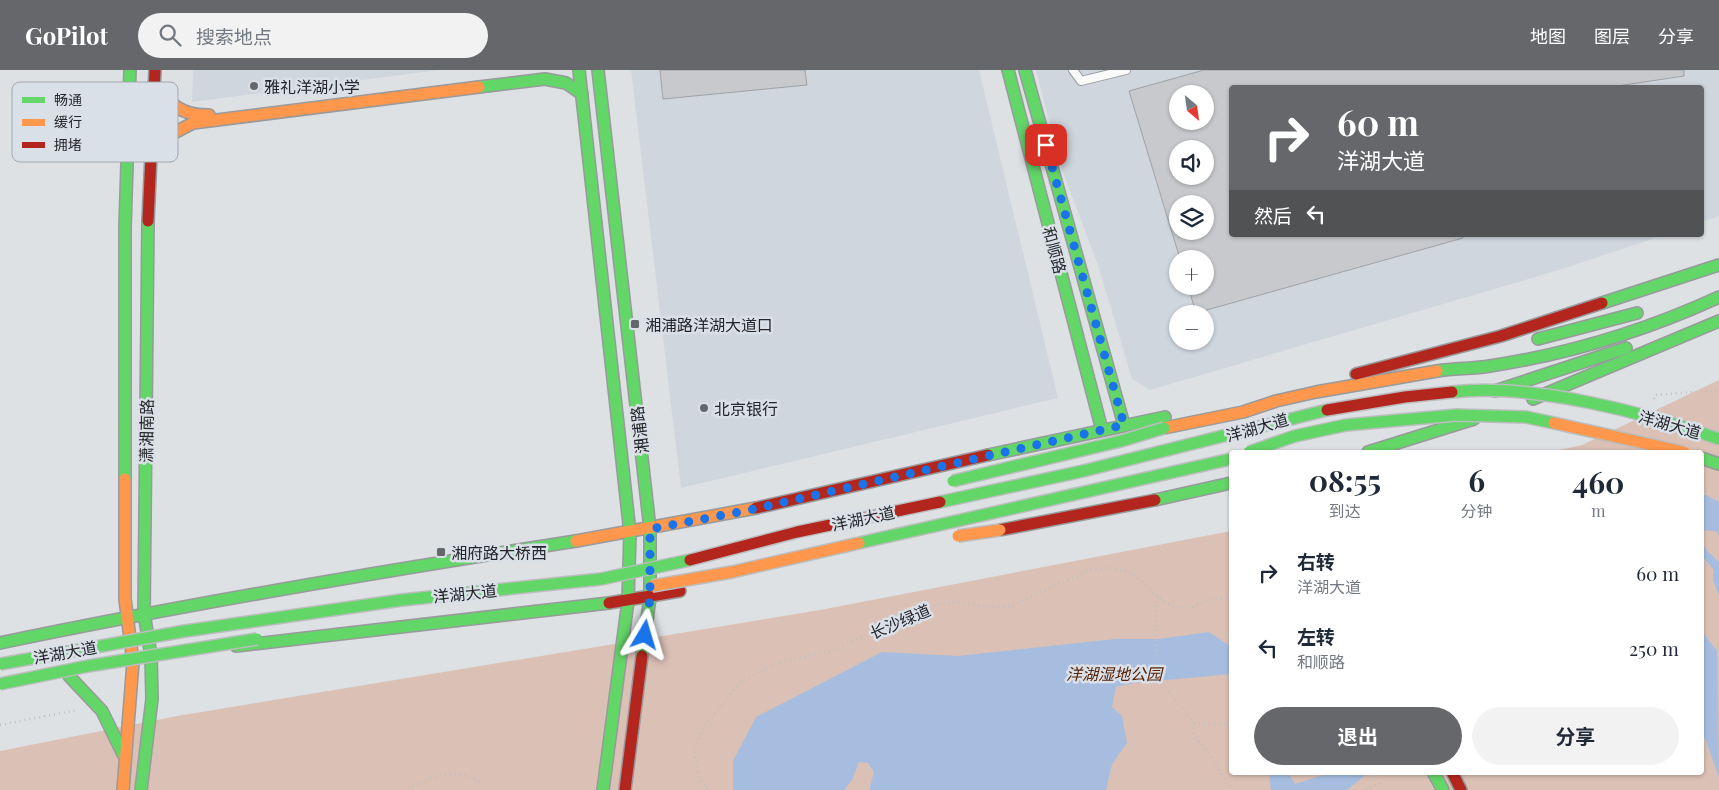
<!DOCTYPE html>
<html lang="zh">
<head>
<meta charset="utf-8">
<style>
  :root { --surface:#fff; --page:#f2f2f3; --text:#1f2937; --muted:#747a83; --accent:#65676a }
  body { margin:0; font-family:"Playfair Display","Noto Sans SC",serif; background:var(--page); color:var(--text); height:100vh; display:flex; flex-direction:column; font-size:19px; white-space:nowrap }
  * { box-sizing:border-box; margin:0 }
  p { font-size:16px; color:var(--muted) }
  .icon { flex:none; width:28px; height:28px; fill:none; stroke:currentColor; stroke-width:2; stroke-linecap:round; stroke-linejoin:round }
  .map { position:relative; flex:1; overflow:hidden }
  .panel { position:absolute; left:1229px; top:380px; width:475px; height:325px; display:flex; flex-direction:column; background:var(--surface); border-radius:5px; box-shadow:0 1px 4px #0004 }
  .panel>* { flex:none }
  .banner { position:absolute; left:1229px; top:15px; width:475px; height:152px; border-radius:5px; box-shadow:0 1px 4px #0004; background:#65676a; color:#fff; overflow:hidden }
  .needle { width:32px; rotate:151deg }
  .buttons { position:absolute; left:1169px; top:15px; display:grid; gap:10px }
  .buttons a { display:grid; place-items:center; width:45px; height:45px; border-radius:50%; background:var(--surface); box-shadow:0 1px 4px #0004; font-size:25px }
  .pin { position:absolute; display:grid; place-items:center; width:42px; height:42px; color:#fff; margin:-21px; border-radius:10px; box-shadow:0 2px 8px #0006 }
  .me { position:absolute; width:55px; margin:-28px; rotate:7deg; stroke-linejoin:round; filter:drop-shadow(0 0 4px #0008) }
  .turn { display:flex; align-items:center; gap:18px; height:105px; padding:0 25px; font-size:22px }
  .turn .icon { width:65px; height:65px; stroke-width:2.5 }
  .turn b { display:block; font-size:35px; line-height:42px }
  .then { display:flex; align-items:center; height:48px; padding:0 25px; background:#0003; gap:10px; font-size:19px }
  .eta { display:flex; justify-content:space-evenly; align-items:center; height:85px; text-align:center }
  .eta b { font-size:30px; font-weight:700; line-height:35px }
  .primary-button { display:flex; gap:10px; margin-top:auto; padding:10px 25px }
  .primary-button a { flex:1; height:58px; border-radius:30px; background:var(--accent); color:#fff; font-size:20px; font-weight:700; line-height:58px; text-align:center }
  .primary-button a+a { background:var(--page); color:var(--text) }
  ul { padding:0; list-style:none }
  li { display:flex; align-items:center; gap:15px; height:75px; padding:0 25px }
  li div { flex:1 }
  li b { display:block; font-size:19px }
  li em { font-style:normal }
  header { display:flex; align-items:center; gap:30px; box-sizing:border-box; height:70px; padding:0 25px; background:var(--accent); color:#fff }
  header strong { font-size:24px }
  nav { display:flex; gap:28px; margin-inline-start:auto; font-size:18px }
  .search { width:350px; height:45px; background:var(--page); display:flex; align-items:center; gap:12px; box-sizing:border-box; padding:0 18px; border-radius:28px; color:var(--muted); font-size:19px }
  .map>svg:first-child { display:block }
</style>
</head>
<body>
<header>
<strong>GoPilot</strong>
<div class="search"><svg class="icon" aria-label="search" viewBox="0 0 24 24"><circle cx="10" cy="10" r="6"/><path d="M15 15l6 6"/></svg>搜索地点</div>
<nav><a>地图</a><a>图层</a><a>分享</a></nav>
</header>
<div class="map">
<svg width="1719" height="720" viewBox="0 0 1719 720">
  <rect width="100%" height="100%" fill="#dee1e4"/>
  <!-- built -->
  <g fill="#cfd6de" fill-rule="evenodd">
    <path d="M 193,0 L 439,0 L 192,32 Z"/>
    <path d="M 631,0 L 979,0 L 1058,328 L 681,418 Z"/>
    <path d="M 1036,0 L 1719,0 L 1719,146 L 1701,152 L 1701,18 L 1231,18 L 1231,165 L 1664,165 L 1559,200 L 1150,320 L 1132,309 L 1098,195 L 1062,100 ZM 1178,24 L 1205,24 L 1205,51 L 1178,51 ZM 1178,79 L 1205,79 L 1205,106 L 1178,106 ZM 1178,134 L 1205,134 L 1205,161 L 1178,161 ZM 1178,189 L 1205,189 L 1205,216 L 1178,216 ZM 1178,244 L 1205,244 L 1205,271 L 1178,271 Z"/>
  </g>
  <!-- green -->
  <path fill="#dac0b5" d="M 1719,310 L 1719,720 L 0,720 L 0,681 L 177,646 L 820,540 L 1231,461 L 1231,702 L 1701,702 L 1701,382 L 1550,382 L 1582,375 Z"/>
  <!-- water -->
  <g fill="#a6bde0">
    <path d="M 1701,425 L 1706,425 L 1719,432 L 1719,465 L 1715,461 L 1701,460 Z"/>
    <path d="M 1701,470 L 1707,481 L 1719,492 L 1719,525 L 1713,510 L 1714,500 L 1701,485 Z"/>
    <path d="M 1701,560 L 1717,581 L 1719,707 L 1705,668 L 1701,664 Z"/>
    <path d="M 1209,562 L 1231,577 L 1231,604 L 1134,613 L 1116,617 L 1112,637 L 1122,646 L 1127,673 L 1112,694 L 1106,720 L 869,720 L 874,702 L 868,693 L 859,692 L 852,710 L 844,720 L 733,720 L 733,691 L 756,647 L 882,582 L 958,586 L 1115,569 L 1158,569 Z"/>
    <path d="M 1269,703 L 1288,703 L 1295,714 L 1330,703 L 1368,703 L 1347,720 L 1271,720 Z"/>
  </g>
  <!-- building -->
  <g fill="#c7c9cc" stroke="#a0a2a5" fill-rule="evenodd">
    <path d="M 660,0 L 805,0 L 807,15 L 663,29 Z"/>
    <path d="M 1204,0 L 1684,0 L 1684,6 L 1604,18 L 1231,18 L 1231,165 L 1463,165 L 1463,168 L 1196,243 L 1188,216 L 1205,216 L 1205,189 L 1180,189 L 1129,21 ZM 1178,24 L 1205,24 L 1205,51 L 1178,51 ZM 1178,79 L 1205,79 L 1205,106 L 1178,106 ZM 1178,134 L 1205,134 L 1205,161 L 1178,161 Z"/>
  </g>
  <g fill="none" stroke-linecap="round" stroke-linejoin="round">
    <defs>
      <path id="lane" d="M 1073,0 L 1081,11 L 1126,0"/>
      <g id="fast">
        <path d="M 579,0 L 630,463 L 628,531 L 603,720"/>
        <path d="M 598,0 L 650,459 L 650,528 L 642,586"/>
        <path d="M 1008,0 L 1102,360"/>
        <path d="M 1025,0 L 1124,355"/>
        <path d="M 479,17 L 545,9 L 566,13 L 582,24"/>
        <path d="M 1602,233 L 1719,195"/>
        <path d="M 1538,269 L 1637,243"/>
        <path d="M 1437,301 C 1455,298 1473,299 1490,296 C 1569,284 1647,260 1719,227"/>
        <path d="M 1495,321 L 1626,278"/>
        <path d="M 1533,329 L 1719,251"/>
        <path d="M 1368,382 L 1474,349"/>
        <path d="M 988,385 L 1165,347"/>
        <path d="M 1701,388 L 1719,394"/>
        <path d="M 125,409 L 125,157 L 130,0"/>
        <path d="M 1155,430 L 1231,413"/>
        <path d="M 0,573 C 191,533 383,501 576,471"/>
        <path d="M 236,576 L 609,533"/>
        <path d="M 69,606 L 102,641 L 123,684"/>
        <path d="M 1433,702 L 1443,720"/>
        <path d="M 141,720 L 152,629 L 151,586 L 144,543 L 148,151"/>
      </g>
      <g id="slow">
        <path d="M 154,13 C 169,34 182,46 209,45"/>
        <path d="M 151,86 L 172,64 L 193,53 L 479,17"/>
        <path d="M 1164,358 L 1243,342 L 1276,331 L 1316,322 L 1437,301"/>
        <path d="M 576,471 L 756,438"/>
        <path d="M 123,720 L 133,592 L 125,529 L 125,409"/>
      </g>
      <g id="jam">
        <path d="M 148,151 L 155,0"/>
        <path d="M 1356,304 L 1501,266 L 1602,233"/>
        <path d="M 756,438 L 988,385"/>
        <path d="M 1000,460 L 1155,430"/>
        <path d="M 609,533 L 680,521"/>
        <path d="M 1452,702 L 1461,720"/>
        <path d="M 625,720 L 642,586"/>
      </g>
    </defs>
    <!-- lane casing -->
    <use href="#lane" stroke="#989a9c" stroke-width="10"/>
    <!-- fast casing -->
    <use href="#fast" stroke="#989a9c" stroke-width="14"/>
    <!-- slow casing -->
    <use href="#slow" stroke="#989a9c" stroke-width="14"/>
    <!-- jam casing -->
    <use href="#jam" stroke="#989a9c" stroke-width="14"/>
    <!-- path -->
    <g stroke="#bfc0c1" stroke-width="2.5" stroke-dasharray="1 4" stroke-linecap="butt">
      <path d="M 1654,329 L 1655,325 L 1719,320"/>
      <path d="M 1158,526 L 1154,543 L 1157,553 L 1155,564 L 1161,613 L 1194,653 L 1193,662 L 1196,668 L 1209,684 L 1232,720"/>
      <path d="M 1194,653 L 1231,655"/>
      <path d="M 0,655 L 77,640"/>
      <path d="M 408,720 C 430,705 468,693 488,720"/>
      <path d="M 707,720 L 698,705 L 694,678 L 703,658 L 739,614 L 758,602 L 783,592 L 837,579 L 921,538 L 954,532 L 994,537 L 1010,536 L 1090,500 L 1112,498 L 1132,503 L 1163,531 L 1175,537 L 1190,538 L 1208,530 L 1231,526"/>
      <path d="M 1366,720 L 1380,713 L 1385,702"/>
    </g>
    <!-- lane -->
    <use href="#lane" stroke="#fafafb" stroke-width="8"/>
    <!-- fast -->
    <use href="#fast" stroke="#63d668" stroke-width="11"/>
    <!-- slow -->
    <use href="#slow" stroke="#ff974d" stroke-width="11"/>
    <!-- jam -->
    <use href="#jam" stroke="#b3261e" stroke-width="11"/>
    <defs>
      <g id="fast-bridge">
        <path d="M 1452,322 C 1531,313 1644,342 1719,369"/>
        <path d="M 1249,382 L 1295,366 L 1346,355 L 1456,345 L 1526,347 L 1554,353"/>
        <path d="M 953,411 L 1121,371 L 1164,358"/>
        <path d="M 940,432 L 1083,401 L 1327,340"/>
        <path d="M 859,473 L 1231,389"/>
        <path d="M 0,594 L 185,561 L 402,530 L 601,509 L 690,490"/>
        <path d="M 0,614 L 88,596 L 257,569"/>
      </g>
      <g id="slow-bridge">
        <path d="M 1554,353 L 1684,382"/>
        <path d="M 958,466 L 1000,460"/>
        <path d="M 652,516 L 732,502 L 859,473"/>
      </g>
      <g id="jam-bridge">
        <path d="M 1327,340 L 1405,327 L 1452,322"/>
        <path d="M 690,490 L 797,462 L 940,432"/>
      </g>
    </defs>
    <!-- fast-bridge casing -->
    <use href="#fast-bridge" stroke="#bbbdbe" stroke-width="14" stroke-linecap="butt"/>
    <!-- slow-bridge casing -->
    <use href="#slow-bridge" stroke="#bbbdbe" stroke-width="14" stroke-linecap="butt"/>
    <!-- jam-bridge casing -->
    <use href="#jam-bridge" stroke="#bbbdbe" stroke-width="14" stroke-linecap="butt"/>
    <!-- fast-bridge -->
    <use href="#fast-bridge" stroke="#63d668" stroke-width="11"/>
    <!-- slow-bridge -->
    <use href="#slow-bridge" stroke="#ff974d" stroke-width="11"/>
    <!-- jam-bridge -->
    <use href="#jam-bridge" stroke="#b3261e" stroke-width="11"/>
  </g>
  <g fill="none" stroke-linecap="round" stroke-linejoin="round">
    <!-- route -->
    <path stroke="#1a73e8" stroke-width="9" stroke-dasharray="0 16.2" d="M 645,565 L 650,528 L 650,459 L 745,441 L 1124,355 L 1046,75"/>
  </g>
  <!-- markers -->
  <g fill="#65676a" stroke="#dae0e8" stroke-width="2">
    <circle cx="254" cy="16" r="5"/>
    <rect x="630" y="249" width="10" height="10" rx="2.5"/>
    <circle cx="704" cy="338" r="5"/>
    <rect x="436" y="477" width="10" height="10" rx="2.5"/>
  </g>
  <g text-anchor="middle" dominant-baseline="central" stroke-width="5" stroke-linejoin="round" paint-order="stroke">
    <!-- poi labels -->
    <g font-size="16" fill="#242629" stroke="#dae0e8" text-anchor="start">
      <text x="264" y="16">雅礼洋湖小学</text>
      <text x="645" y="254">湘浦路洋湖大道口</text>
      <text x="714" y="338">北京银行</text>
      <text x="451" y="482">湘府路大桥西</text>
    </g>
    <!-- street labels -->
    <g font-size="16" fill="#242629" stroke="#dae0e8">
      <text transform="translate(1055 180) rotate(75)">和顺路</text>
      <text transform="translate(1670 354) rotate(16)">洋湖大道</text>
      <text transform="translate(1257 357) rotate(-16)">洋湖大道</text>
      <text transform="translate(639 360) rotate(-97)">湘浦路</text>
      <text transform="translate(146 361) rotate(-89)">潇湘南路</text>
      <text transform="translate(863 448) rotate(-12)">洋湖大道</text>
      <text transform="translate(465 523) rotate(-6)">洋湖大道</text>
      <text transform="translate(900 551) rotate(-23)">长沙绿道</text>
      <text transform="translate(65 582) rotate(-10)">洋湖大道</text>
    </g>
    <!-- park labels -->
    <g font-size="16" font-style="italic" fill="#572205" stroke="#dae0e8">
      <text x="1114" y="603">洋湖湿地公园</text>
    </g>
  </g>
  <!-- legend -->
  <rect x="12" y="12" width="166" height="80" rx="8" fill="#dae0e8" stroke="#a3a8af" stroke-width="1"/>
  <rect x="22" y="27" width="23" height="6" fill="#63d668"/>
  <rect x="22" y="49" width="23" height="7" fill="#ff974d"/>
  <rect x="22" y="72" width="23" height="6" fill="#b3261e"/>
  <g font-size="14" fill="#242629">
    <text x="54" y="35">畅通</text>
    <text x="54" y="57">缓行</text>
    <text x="54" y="80">拥堵</text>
  </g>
</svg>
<div class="buttons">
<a><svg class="needle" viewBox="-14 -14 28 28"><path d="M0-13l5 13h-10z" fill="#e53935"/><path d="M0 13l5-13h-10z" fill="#747a83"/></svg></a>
<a><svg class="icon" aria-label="sound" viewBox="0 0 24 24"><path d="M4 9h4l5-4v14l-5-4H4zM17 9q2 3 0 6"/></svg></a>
<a><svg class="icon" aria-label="layers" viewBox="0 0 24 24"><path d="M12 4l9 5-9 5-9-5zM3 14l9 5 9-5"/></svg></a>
<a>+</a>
<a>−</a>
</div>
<div class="pin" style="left:1046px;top:75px;background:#d93025"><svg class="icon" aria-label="arrive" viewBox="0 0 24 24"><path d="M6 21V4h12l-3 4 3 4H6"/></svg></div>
<svg class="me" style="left:645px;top:565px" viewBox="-20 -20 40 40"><path d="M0-17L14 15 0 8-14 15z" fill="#1a73e8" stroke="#fff" stroke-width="4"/></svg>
<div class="banner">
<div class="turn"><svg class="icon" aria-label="right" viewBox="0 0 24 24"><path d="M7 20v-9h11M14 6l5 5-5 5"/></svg><div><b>60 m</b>洋湖大道</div></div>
<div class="then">然后<svg class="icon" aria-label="left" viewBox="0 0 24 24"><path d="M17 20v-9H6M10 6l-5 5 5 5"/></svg></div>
</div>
<section class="panel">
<div class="eta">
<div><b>08:55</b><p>到达</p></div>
<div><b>6</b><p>分钟</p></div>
<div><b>460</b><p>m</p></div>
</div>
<ul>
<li><svg class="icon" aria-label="right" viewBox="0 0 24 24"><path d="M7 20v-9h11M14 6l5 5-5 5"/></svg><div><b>右转</b><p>洋湖大道</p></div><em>60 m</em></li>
<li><svg class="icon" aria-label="left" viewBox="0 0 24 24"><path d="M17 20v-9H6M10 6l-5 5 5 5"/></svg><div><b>左转</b><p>和顺路</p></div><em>250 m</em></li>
</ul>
<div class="primary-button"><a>退出</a><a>分享</a></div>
</section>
</div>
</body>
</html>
